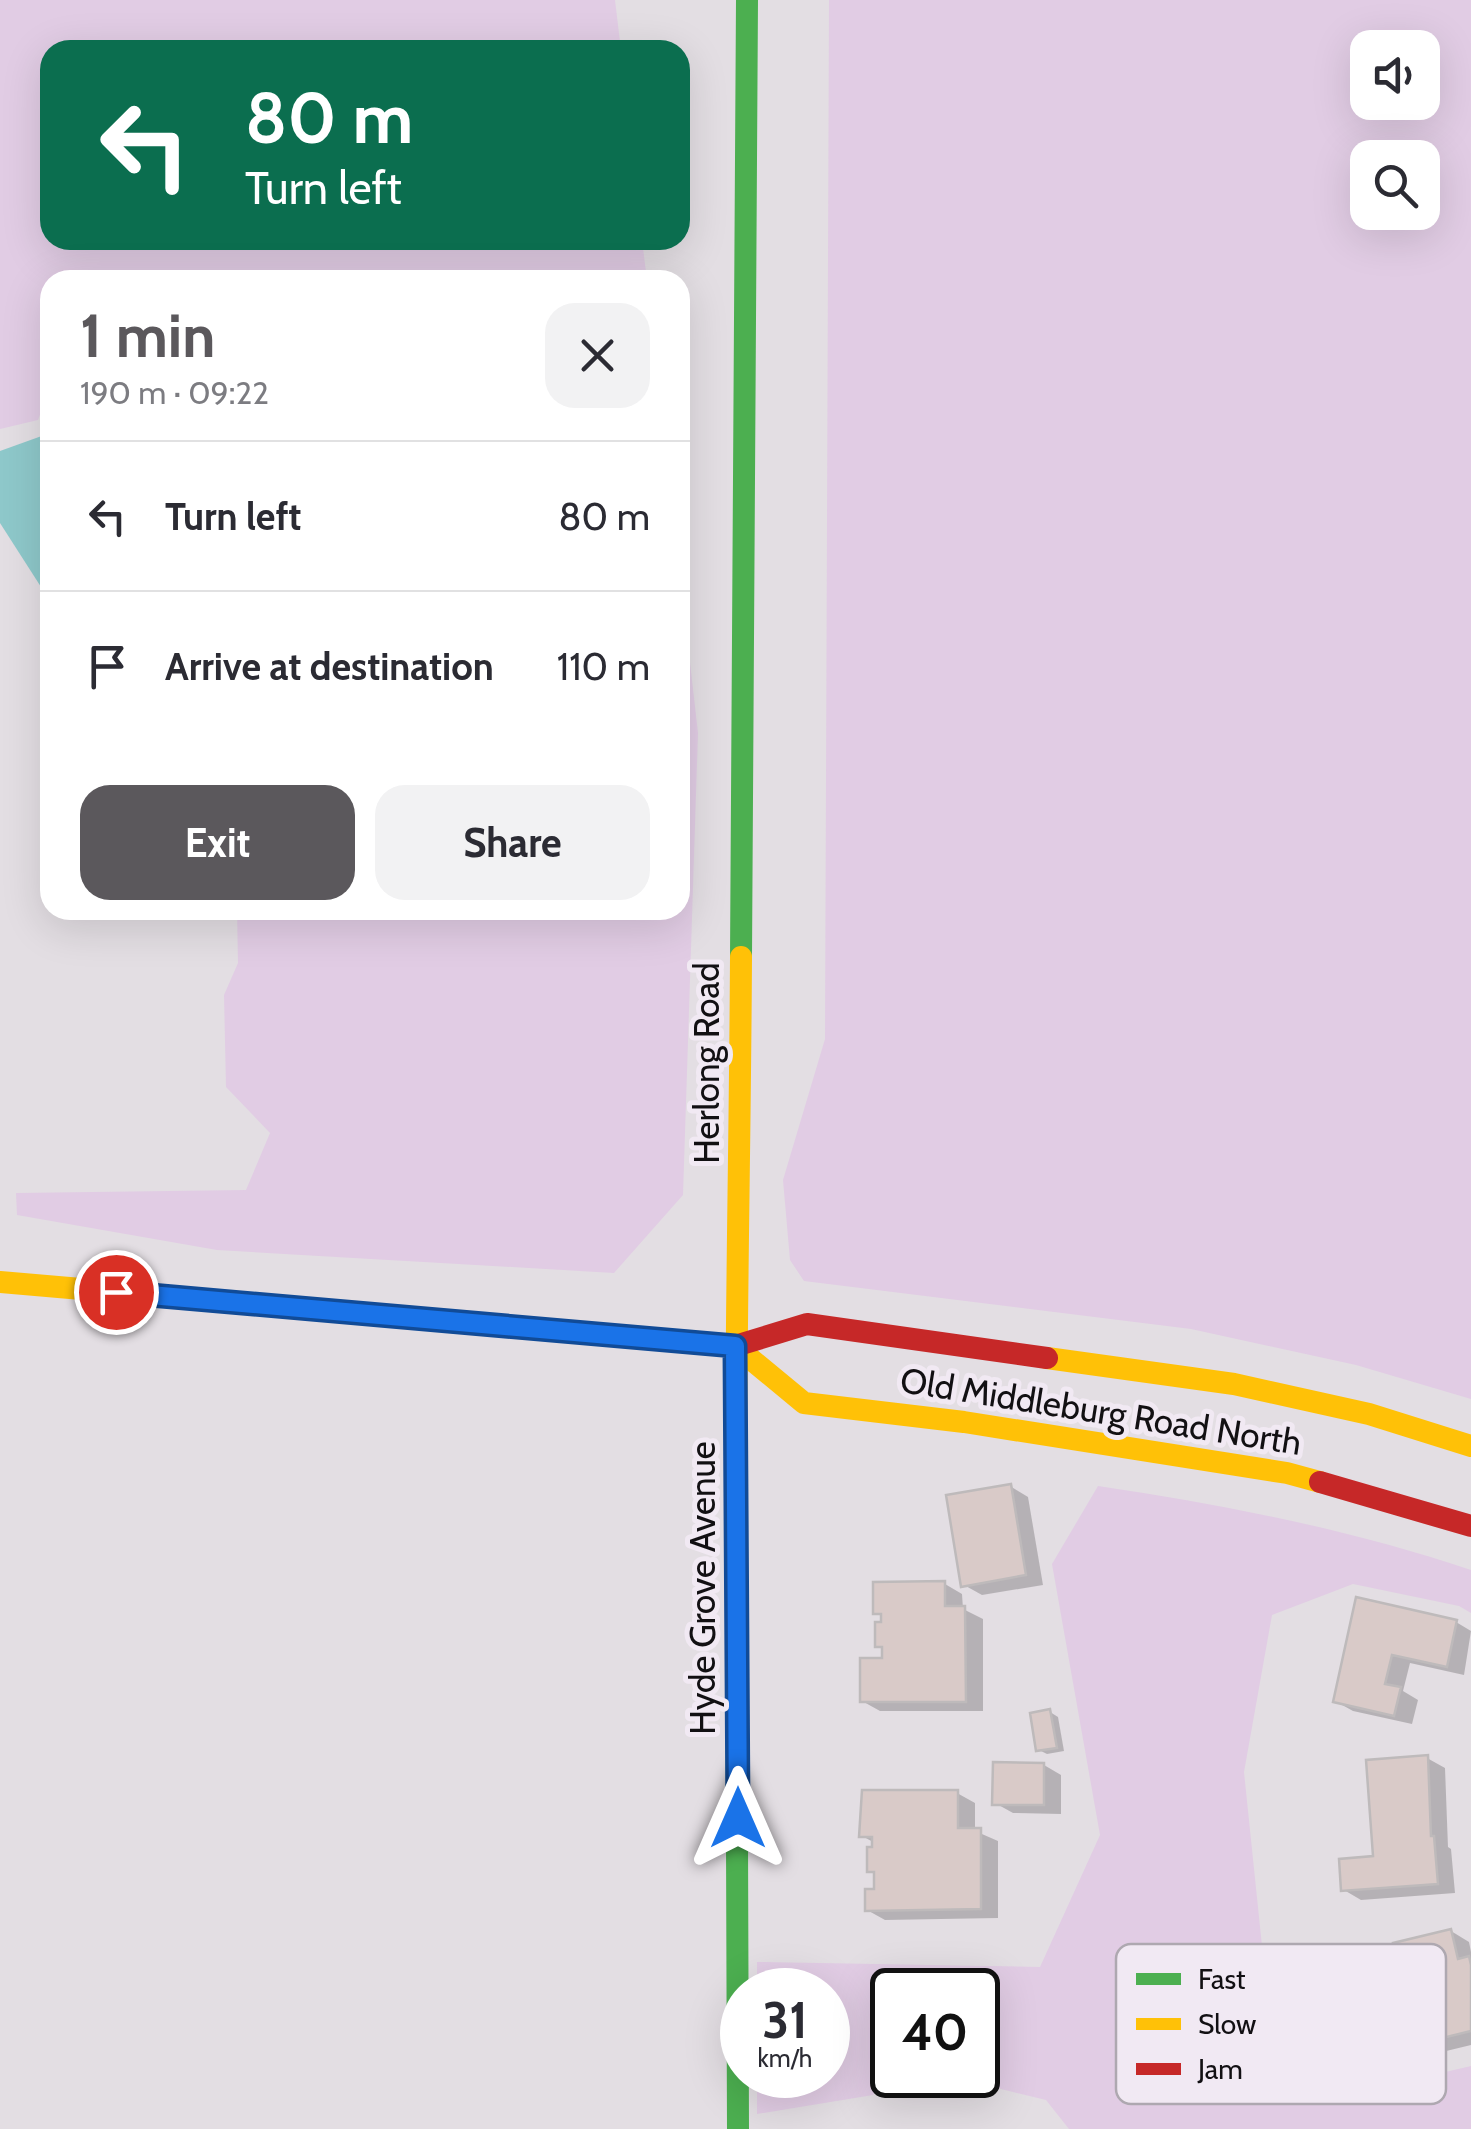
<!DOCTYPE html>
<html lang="en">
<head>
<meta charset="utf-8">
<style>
  :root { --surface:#fff; --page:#f2f2f3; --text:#2b2b33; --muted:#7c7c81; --line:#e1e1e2; --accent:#5b585c }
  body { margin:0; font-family:Cabin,sans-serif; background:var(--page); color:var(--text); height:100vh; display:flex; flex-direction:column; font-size:38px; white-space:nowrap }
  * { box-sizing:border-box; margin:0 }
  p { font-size:32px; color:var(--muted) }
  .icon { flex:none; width:55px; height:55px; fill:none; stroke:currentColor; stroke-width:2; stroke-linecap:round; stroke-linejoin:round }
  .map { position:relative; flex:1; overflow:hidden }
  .sheet { position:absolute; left:40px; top:270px; width:650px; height:650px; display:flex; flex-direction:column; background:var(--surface); border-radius:30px; box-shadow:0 10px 40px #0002 }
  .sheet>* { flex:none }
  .banner { position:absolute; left:40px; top:40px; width:650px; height:210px; border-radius:30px; box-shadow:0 10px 40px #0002; background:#0b6e4f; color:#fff; overflow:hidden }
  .buttons { position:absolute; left:1350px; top:30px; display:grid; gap:20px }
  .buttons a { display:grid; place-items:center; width:90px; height:90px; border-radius:20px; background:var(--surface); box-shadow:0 10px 40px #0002; font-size:50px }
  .speed { position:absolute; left:720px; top:1968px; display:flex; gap:20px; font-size:50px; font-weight:700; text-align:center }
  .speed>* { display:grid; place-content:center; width:130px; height:130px; border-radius:50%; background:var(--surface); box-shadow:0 10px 40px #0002; line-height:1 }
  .speed small { font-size:25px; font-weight:400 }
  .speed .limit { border:5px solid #111; border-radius:15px; background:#fff; color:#111 }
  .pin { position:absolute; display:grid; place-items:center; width:85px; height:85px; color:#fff; margin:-42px; border:5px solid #fff; border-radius:50%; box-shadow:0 2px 10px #0007 }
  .me { position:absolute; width:110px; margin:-55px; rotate:0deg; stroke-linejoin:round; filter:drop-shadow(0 0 8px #0008) }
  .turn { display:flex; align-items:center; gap:35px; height:210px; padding:0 40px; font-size:45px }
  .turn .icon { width:130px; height:130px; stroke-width:2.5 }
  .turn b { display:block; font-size:70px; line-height:85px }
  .round { display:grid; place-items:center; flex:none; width:105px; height:105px; border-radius:30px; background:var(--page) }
  .headline { display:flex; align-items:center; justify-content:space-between; height:170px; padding:0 40px }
  h1 { font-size:60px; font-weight:800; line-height:75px; color:var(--accent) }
  .cta { display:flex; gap:20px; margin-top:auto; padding:20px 40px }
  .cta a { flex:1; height:115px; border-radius:30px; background:var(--accent); color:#fff; font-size:40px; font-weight:800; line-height:115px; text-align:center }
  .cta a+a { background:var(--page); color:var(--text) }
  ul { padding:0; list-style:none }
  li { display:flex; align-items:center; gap:30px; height:150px; padding:0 40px; border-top:2px solid var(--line) }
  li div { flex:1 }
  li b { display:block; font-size:38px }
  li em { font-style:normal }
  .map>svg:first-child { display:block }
</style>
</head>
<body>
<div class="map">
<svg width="1471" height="2129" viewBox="0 0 1471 2129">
  <rect width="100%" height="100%" fill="#e3dee3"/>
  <!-- green -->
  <g fill="#e1cce4" fill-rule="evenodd">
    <path d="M 0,0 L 615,0 L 621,50 L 50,50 L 50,240 L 642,240 L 647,280 L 50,280 L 50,387 L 38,420 L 0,429 Z"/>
    <path d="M 829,0 L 1471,0 L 1471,1399 L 1356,1365 L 1191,1329 L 804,1281 L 790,1260 L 783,1180 L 825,1039 ZM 1368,48 L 1422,48 L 1422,102 L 1368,102 ZM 1368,158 L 1422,158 L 1422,212 L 1368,212 Z"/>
    <path d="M 680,574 L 698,733 L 683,1195 L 614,1273 L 217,1250 L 17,1215 L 16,1193 L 246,1190 L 270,1133 L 226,1087 L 224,995 L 238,963 L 237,910 L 680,910 Z"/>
    <path d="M 1098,1486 C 1225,1505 1349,1529 1471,1570 L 1471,1613 L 1459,1606 L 1353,1584 L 1272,1615 L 1244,1772 L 1274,2062 L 1334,2098 L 1471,2066 L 1471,2129 L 1069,2129 L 1046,2100 L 944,2075 L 978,2075 L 978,1990 L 892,1990 L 892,2072 L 873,2095 L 757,2114 L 757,2075 L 828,2075 L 828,1990 L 757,1990 L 757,1962 L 1040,1967 L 1100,1835 L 1052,1564 Z"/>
  </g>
  <!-- water -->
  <path fill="#8ec8ca" d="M 50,433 L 50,601 L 0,523 L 0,451 Z"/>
  <!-- shadow -->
  <g fill="#0003">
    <path d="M 1010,1486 L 1028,1497 L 1043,1585 L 982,1595 L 964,1585 Z"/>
    <path d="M 945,1584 L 962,1594 L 963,1609 L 983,1619 L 983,1711 L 880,1711 L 862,1701 L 884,1661 L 884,1650 L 878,1646 L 884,1617 L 876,1612 Z"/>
    <path d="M 1456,1622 L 1471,1631 L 1464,1675 L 1410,1663 L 1403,1691 L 1418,1700 L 1412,1724 L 1353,1711 L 1335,1701 L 1349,1639 Z"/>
    <path d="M 1050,1712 L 1058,1717 L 1064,1751 L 1047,1754 L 1039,1750 Z"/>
    <path d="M 1427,1758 L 1445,1768 L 1448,1847 L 1451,1849 L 1455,1893 L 1361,1900 L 1344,1890 L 1376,1858 Z"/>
    <path d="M 1044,1765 L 1061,1775 L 1061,1814 L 1013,1813 L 995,1803 Z"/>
    <path d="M 957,1793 L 975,1803 L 975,1831 L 998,1841 L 998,1918 L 885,1920 L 867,1910 L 876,1892 L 876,1874 L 869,1870 L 875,1843 L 862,1836 Z"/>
    <path d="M 1451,1931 L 1469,1942 L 1471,1952 L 1471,2045 L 1438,2053 L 1420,2043 Z"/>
  </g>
  <!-- building -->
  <g fill="#d9cac8" stroke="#bebabb" stroke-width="2.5">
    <path d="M 1011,1484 L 1026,1575 L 961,1587 L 946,1495 Z"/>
    <path d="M 945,1581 L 945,1606 L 965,1606 L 966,1702 L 860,1702 L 860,1658 L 882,1658 L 882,1647 L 875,1647 L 875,1622 L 881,1622 L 881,1614 L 873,1614 L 873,1582 Z"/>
    <path d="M 1356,1597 L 1457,1620 L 1447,1667 L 1392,1655 L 1385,1684 L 1401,1687 L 1394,1716 L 1333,1702 Z"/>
    <path d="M 1050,1709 L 1057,1748 L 1036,1751 L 1030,1713 Z"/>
    <path d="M 1428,1755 L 1431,1836 L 1434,1836 L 1438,1884 L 1341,1891 L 1339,1859 L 1373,1856 L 1366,1760 Z"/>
    <path d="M 993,1762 L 1044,1763 L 1044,1805 L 992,1805 Z"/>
    <path d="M 862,1790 L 958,1790 L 958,1828 L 981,1828 L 981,1909 L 865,1911 L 865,1889 L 874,1889 L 874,1872 L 867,1872 L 867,1847 L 872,1847 L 872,1837 L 859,1837 Z"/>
    <path d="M 1451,1929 L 1458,1959 L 1469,1956 L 1471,1965 L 1471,2031 L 1418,2044 L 1393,1943 Z"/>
  </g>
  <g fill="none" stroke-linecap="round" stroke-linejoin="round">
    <!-- fast -->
    <g stroke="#4caf50" stroke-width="22">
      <path d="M 741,957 L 747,0"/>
      <path d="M 736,1550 L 738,2129"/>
    </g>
    <!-- slow -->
    <g stroke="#ffc107" stroke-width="22">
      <path d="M 0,1282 L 474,1323"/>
      <path d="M 735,1346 L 804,1403 L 964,1422 L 1287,1473 L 1320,1482"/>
      <path d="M 1047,1358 L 1234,1384 L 1369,1414 L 1471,1446"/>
      <path d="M 736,1550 C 735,1352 740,1155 741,957"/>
    </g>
    <!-- jam -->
    <g stroke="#c62828" stroke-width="22">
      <path d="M 474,1323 L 735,1346 L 807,1324 L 1047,1358"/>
      <path d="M 1320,1482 L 1471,1526"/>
    </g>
  </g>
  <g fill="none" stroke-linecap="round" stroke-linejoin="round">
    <defs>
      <path id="route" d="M 116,1292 L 735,1346 L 738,1818"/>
    </defs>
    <!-- route casing -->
    <use href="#route" stroke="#114b97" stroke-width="25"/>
    <!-- route -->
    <use href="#route" stroke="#1a73e8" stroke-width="18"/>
  </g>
  <g text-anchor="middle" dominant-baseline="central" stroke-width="10" stroke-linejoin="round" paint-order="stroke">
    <!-- street labels -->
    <g font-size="35" fill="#121013" stroke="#f1e9f3">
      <text transform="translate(706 1063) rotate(-90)">Herlong Road</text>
      <text transform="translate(1101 1411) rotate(9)">Old Middleburg Road North</text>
      <text transform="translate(702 1588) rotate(-90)">Hyde Grove Avenue</text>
    </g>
  </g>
  <!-- legend -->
  <rect x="1116" y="1944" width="330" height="160" rx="15" fill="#f1e9f3" stroke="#aea8b0" stroke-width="2.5"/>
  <rect x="1136" y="1973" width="45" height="12" fill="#4caf50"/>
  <rect x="1136" y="2018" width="45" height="12" fill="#ffc107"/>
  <rect x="1136" y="2063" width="45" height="12" fill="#c62828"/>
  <g font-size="28" fill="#121013">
    <text x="1198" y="1989">Fast</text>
    <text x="1198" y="2034">Slow</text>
    <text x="1198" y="2079">Jam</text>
  </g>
</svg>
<div class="buttons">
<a><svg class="icon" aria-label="sound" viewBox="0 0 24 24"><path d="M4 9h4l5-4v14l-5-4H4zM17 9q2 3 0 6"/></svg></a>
<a><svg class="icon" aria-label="search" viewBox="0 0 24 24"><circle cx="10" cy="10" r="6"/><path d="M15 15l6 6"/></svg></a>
</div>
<div class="speed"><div>31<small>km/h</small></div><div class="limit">40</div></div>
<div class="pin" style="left:116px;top:1292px;background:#d93025"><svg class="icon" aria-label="arrive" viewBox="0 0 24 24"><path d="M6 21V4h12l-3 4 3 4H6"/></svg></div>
<svg class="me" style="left:738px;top:1818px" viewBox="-20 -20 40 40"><path d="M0-17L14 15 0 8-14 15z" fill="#1a73e8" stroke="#fff" stroke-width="4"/></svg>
<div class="banner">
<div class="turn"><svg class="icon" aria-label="left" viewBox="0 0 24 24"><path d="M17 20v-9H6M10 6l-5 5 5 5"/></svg><div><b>80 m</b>Turn left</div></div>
</div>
<section class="sheet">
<div class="headline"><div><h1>1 min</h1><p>190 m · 09:22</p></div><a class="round"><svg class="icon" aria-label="close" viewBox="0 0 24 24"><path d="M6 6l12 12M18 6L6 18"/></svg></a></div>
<ul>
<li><svg class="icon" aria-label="left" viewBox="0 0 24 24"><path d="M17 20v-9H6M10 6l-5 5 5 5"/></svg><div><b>Turn left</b></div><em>80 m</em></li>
<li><svg class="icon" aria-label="arrive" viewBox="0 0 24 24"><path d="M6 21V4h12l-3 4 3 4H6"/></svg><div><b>Arrive at destination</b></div><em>110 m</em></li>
</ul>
<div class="cta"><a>Exit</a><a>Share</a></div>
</section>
</div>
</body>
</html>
